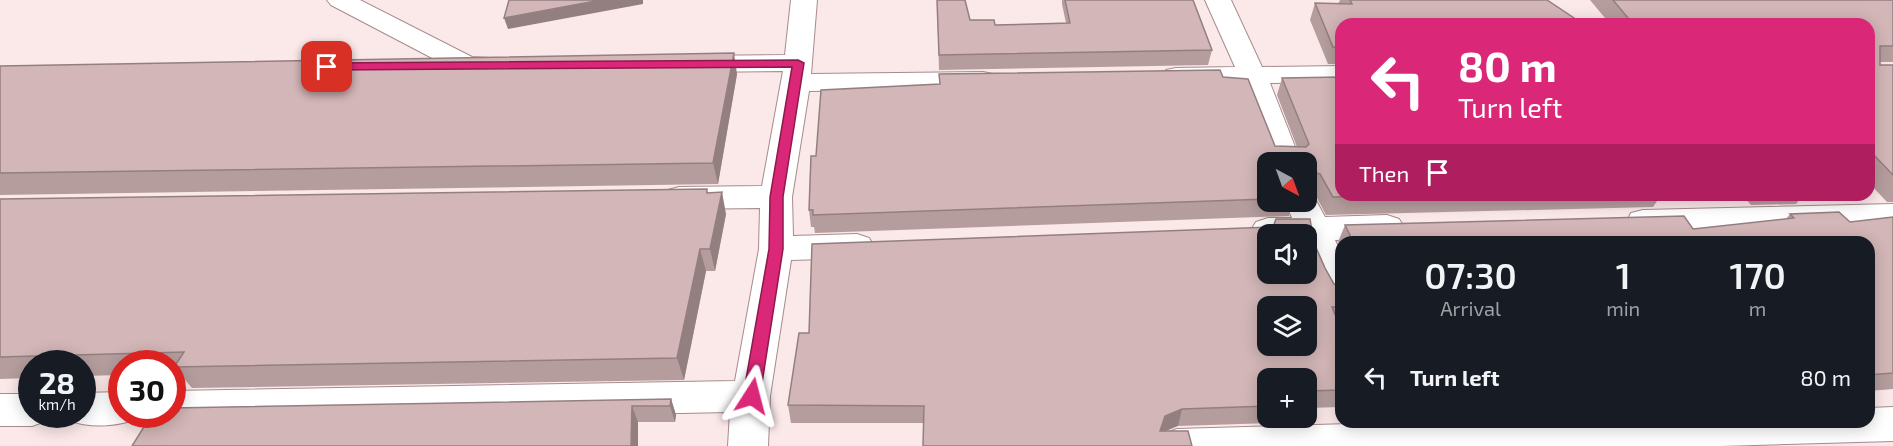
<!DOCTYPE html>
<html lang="en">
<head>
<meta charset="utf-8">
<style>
  :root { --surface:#171b24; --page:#20242c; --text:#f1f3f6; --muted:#9ea1a6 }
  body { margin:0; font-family:"Exo 2",sans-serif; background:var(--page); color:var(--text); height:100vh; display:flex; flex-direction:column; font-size:22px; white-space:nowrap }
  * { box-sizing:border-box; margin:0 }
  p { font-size:20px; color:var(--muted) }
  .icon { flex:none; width:33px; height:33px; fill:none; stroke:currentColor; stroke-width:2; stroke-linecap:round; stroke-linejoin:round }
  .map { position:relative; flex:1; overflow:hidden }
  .side { position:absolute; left:1335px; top:236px; width:540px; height:192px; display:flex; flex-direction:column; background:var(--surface); border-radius:18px; box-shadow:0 3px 15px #0003 }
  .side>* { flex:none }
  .guide { position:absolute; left:1335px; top:18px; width:540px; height:183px; border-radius:18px; box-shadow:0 3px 15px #0003; background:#db2777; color:#fff; overflow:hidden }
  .needle { width:39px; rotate:139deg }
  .fabs { position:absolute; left:1257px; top:152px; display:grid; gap:12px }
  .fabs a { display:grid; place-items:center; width:60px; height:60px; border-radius:12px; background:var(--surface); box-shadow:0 3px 15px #0003; font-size:30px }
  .speed { position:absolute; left:18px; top:350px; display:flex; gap:12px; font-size:30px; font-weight:700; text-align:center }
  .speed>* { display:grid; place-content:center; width:78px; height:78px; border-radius:50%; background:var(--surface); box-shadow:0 3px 15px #0003; line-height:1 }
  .speed small { font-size:15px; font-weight:400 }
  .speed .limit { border:9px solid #d22; background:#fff; color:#111 }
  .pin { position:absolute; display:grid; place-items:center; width:51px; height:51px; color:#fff; margin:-26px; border-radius:12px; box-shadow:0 3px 9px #0006 }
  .me { position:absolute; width:66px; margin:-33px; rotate:9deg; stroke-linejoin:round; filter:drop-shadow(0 0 4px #0008) }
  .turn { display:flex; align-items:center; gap:21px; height:126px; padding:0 24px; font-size:27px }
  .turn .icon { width:78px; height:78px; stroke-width:2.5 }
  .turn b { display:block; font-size:42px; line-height:51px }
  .then { display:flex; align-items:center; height:57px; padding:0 24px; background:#0003; gap:12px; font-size:22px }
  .eta { display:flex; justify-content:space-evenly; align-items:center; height:102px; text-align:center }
  .eta b { font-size:36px; font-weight:600; line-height:42px }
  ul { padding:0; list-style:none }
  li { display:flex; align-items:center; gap:18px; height:78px; padding:0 24px }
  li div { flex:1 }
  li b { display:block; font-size:22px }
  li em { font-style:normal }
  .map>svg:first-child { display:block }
</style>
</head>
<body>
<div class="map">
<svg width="1893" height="446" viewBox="0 0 1893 446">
  <rect width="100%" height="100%" fill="#fbe8e9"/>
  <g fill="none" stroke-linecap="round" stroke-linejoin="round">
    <defs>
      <g id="street">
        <path d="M 327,0 L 360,0 L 472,57 L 507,59 L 511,65 L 507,71 C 491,75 473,75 457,71 L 331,5 Z"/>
        <path d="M 791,0 L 817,0 L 811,74 L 983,72 L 993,74 L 997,80 L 993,86 L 983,88 L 809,91 L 792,197 L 793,236 L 857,234 L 869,238 L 874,246 L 869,254 L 857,258 L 791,260 L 770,396 L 768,446 L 728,446 L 730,412 L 172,423 L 158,418 L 156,414 L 172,414 L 172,391 L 735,381 L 759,249 L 760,208 L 679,209 L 668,206 L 663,198 L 668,190 L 679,187 L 762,186 L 783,71 L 692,72 L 682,70 L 678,64 L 682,58 L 692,56 L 785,55 Z"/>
        <path d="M 1205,0 L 1231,0 L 1262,67 L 1341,66 L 1341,82 L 1270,83 L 1301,162 L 1271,162 L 1242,84 L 1176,84 L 1166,82 L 1162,76 L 1166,70 L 1176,68 L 1235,67 Z"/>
        <path d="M 1306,192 L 1312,193 L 1325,217 L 1387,215 L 1399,219 L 1404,227 L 1399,235 L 1387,239 L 1335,240 L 1341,253 L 1341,304 L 1329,300 C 1317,280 1306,258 1306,234 L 1268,234 L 1268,241 L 1256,238 L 1251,230 L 1256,222 L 1268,218 L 1292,218 L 1285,201 L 1306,201 Z"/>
        <path d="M 1893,204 L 1893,226 L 1643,232 L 1631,229 L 1627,221 L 1631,213 L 1643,210 Z"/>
        <path d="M 122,392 L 122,414 L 139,414 L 136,419 C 115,427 89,428 68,420 L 65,414 L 82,414 L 82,393 Z"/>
        <path d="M 0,394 L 32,394 L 32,414 L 50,414 L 46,421 L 32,426 L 0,426 Z"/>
        <path d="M 1893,407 L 1893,441 L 1721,446 L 1157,446 L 1163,434 L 1177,429 L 1422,422 L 1869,422 L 1869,408 Z"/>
      </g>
    </defs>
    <!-- street casing -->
    <use href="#street" stroke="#a78b8d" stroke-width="2"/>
    <!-- street -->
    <use href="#street" fill="#fff" fill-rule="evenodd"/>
  </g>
  <!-- wall -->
  <g fill="#b59d9d">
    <path d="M 937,0 L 970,20 L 995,25 L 1066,23 L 1062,4 L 1062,0 L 1193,0 L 1212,50 L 1208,65 L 939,70 Z"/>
    <path d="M 1340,0 L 1547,0 L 1341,24 L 1341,64 L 1328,64 L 1310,20 L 1315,3 L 1338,4 Z"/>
    <path d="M 1590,0 L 1893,0 L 1893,62 L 1880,62 L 1880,65 L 1893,65 L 1893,202 L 1887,202 L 1869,183 L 1869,24 L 1610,24 Z"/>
    <path d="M 0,66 L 737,74 L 718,184 L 0,195 Z"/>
    <path d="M 1341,70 L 1341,195 L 1661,195 L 1653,207 L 1326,215 L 1314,192 L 1306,190 L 1306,162 L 1268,162 L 1268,201 L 1293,201 L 1289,216 L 815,233 L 814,227 L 811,227 L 809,210 L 816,156 L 1223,77 L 1275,146 L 1297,147 L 1277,95 L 1282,78 L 1339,77 Z"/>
    <path d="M 708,193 L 726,214 L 715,271 L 706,271 L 684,380 L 192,388 L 180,374 L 172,374 L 172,363 L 122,363 L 122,375 L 82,376 L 82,363 L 32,363 L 32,378 L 0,379 L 0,199 Z"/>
    <path d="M 1742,195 L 1803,195 L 1796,204 L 1751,205 Z"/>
    <path d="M 1790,214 L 1850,222 L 1893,217 L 1893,389 L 1869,391 L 1869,242 L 1348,242 L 1350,235 L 1348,242 L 1341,242 L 1341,248 L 1338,242 L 1345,225 L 1693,229 L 1786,219 Z"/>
    <path d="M 1314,243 L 1325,268 L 1334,284 L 1341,286 L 1341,325 L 1339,325 L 1341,329 L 1341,407 L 1306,408 L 1306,378 L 1268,378 L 1268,417 L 1278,417 L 1276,423 L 1178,426 L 924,423 L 791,423 L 788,405 L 809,333 Z"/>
    <path d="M 671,399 L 676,415 L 675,422 L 638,422 L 132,446 Z"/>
  </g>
  <!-- shaded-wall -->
  <g fill="#947f80">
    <path d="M 601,0 L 643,0 L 643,4 L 508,29 L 504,18 Z"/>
    <path d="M 734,53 L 737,74 L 718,184 L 713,163 Z"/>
    <path d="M 722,192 L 726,214 L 715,271 L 710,249 Z"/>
    <path d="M 700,249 L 706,271 L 684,380 L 677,358 Z"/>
    <path d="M 671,399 L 676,415 L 675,422 L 670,406 Z"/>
    <path d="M 632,406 L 638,422 L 638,446 L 631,446 Z"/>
    <path d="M 1182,409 L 1178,426 L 1161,433 L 1160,431 L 1165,416 Z"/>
  </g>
  <!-- building -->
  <g fill="#d3b6b7" stroke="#947f80" stroke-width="1.5" fill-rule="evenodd">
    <path d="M 509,0 L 601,0 L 504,18 Z"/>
    <path d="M 937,0 L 965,0 L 970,20 L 994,20 L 995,25 L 1070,23 L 1065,0 L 1193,0 L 1212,50 L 939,55 Z"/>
    <path d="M 1350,0 L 1547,0 L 1583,24 L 1341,24 L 1341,47 L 1333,47 L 1315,3 L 1352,4 Z"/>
    <path d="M 1613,0 L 1893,0 L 1893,46 L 1880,46 L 1880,65 L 1893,65 L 1893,175 L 1871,152 L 1869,152 L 1869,24 L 1633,24 Z"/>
    <path d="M 734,53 L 713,163 L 0,173 L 0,66 Z"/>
    <path d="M 1220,70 L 1223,77 L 1248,79 L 1275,146 L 1306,147 L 1309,144 L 1282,78 L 1341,77 L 1341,195 L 1430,195 L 1333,197 L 1320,174 L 1312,172 L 1309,175 L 1309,181 L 1306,181 L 1306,162 L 1268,162 L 1268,199 L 813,215 L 813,210 L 809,210 L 811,156 L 816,156 L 821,90 L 940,84 L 939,74 Z"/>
    <path d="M 707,189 L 707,193 L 722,192 L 710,249 L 700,249 L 677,358 L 174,367 L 184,352 L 0,357 L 0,199 Z"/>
    <path d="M 1839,212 L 1850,222 L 1893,217 L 1893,373 L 1869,375 L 1869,242 L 1350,242 L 1350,235 L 1345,225 L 1684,216 L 1693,229 L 1794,218 L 1790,214 Z"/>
    <path d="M 1276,219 L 1310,219 L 1314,243 L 1325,268 L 1334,284 L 1341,286 L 1341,307 L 1332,307 L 1341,329 L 1341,390 L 1306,391 L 1306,378 L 1268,378 L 1268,406 L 1182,409 L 1165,416 L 1160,431 L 1188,431 L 1192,446 L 923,446 L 924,406 L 788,405 L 799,333 L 809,333 L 812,244 L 1273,227 ZM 1268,234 L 1306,234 L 1306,273 L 1268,273 ZM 1268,306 L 1306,306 L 1306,345 L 1268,345 Z"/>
    <path d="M 671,399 L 670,406 L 632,406 L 631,446 L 132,446 L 152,414 L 172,414 L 172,408 Z"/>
  </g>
  <!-- route -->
  <path fill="#db2777" stroke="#8e194d" stroke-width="1.5" d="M 798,60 L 804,63 L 783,197 L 783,249 L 760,396 L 757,400 L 752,402 L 746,400 L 743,396 L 769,249 L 770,197 L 792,67 L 327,70 L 321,67 L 327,63 Z"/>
</svg>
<div class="fabs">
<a><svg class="needle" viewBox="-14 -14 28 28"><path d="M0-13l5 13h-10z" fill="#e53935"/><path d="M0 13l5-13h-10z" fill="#9ea1a6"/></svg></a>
<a><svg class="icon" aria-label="sound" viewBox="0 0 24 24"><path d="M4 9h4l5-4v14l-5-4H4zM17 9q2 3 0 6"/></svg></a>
<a><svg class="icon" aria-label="layers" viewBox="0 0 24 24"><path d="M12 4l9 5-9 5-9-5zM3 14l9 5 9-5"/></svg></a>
<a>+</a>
</div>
<div class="speed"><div>28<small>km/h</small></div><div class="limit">30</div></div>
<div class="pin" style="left:327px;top:67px;background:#d93025"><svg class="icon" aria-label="arrive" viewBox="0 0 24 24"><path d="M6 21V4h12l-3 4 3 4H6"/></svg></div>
<svg class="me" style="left:752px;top:396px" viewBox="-20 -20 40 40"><path d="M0-17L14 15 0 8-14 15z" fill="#db2777" stroke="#fff" stroke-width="4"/></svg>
<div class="guide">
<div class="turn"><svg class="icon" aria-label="left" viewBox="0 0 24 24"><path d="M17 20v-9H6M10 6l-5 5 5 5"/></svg><div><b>80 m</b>Turn left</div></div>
<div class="then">Then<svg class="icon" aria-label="arrive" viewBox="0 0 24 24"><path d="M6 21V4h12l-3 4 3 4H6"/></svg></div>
</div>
<section class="side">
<div class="eta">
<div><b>07:30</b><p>Arrival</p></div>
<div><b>1</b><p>min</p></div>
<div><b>170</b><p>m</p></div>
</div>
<ul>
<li><svg class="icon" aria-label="left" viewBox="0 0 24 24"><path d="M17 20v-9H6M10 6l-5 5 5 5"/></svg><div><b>Turn left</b></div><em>80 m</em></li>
</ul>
</section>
</div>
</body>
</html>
